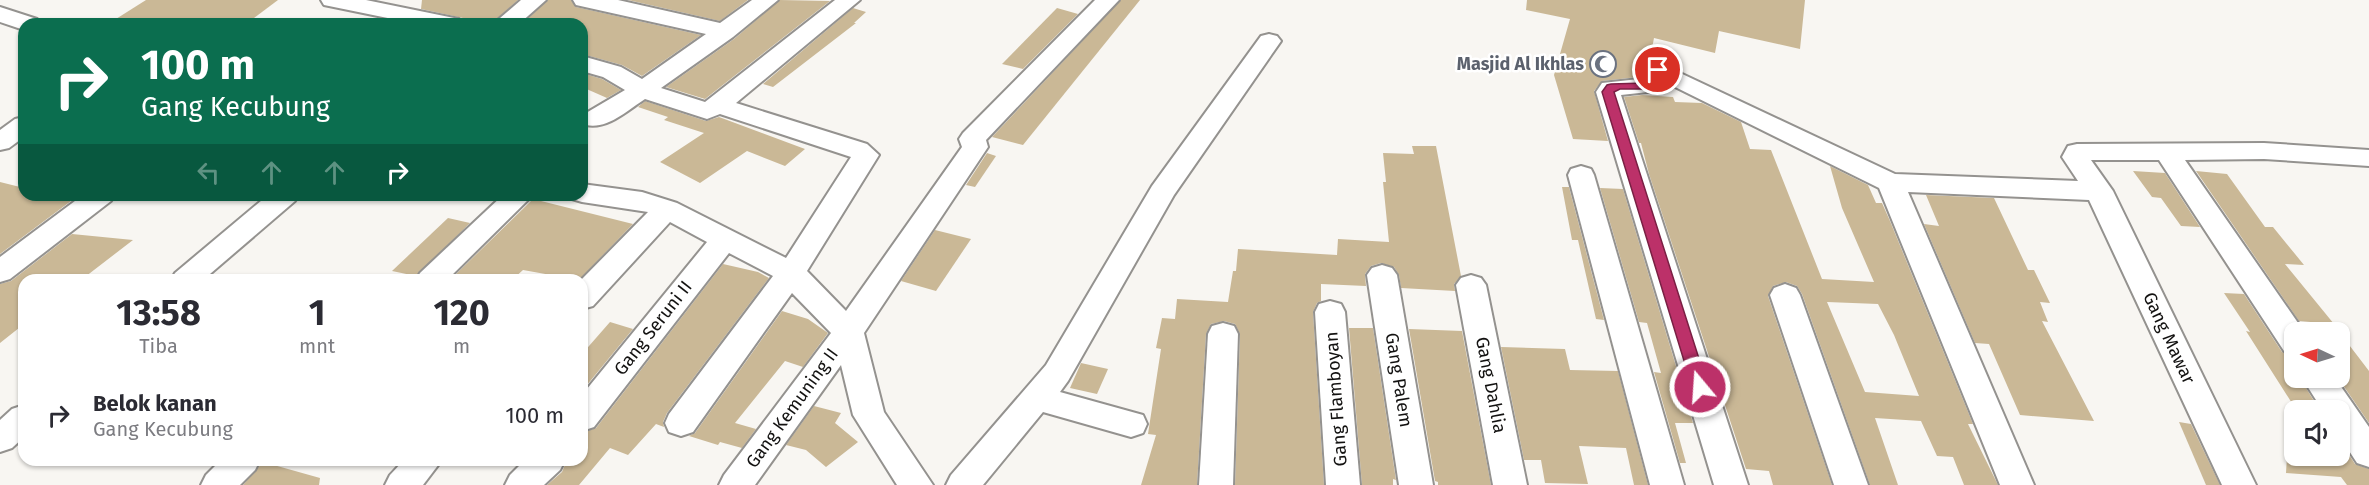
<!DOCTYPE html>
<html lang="id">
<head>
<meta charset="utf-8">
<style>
  :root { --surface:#fff; --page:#f2f2f3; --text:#2b2b33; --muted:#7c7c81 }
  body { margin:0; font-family:"Fira Sans",sans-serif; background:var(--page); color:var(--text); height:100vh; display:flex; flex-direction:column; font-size:22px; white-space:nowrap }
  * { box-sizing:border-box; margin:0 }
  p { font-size:20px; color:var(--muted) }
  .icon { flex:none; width:33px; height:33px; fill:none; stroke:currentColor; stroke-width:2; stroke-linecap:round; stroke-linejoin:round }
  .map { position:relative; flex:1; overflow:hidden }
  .drawer { position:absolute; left:18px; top:274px; width:570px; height:192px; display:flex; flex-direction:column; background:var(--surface); border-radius:18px; box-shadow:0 2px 4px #0004 }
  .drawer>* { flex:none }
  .guide { position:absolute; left:18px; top:18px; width:570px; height:183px; border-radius:18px; box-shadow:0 2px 4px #0004; background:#0b6e4f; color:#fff; overflow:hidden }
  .needle { width:39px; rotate:274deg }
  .controls { position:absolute; left:2284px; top:322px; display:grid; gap:12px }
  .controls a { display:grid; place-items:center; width:66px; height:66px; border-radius:12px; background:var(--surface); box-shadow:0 2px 4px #0004; font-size:30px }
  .pin { position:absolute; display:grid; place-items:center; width:51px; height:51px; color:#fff; margin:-26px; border:3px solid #fff; border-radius:50%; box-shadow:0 2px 6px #0007 }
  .me { position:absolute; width:66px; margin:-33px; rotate:342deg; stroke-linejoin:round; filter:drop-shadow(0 0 4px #0008) }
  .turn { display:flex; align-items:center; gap:21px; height:126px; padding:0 24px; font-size:27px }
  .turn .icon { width:78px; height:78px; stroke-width:2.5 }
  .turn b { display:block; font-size:42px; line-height:51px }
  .lanes { display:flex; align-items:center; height:57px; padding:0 24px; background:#0003; justify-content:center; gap:30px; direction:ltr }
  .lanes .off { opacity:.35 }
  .eta { display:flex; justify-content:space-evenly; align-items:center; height:102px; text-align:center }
  .eta b { font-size:36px; font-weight:700; line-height:42px }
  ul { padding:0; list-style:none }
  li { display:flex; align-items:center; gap:18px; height:78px; padding:0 24px }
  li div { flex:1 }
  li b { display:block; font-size:22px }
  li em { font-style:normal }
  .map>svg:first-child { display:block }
</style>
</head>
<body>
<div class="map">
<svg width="2369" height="485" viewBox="0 0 2369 485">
  <rect width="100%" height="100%" fill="#f8f6f2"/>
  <!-- building -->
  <g fill="#cab896" fill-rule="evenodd">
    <path d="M 146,0 L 278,0 L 246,24 L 108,24 Z"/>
    <path d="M 422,0 L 518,0 L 491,24 L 421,9 Z"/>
    <path d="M 548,0 L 571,0 L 576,7 L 701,35 L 642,76 L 622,65 L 582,54 L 582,24 L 539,24 L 525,21 Z"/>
    <path d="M 628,0 L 748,0 L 720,21 Z"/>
    <path d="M 780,0 L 830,1 L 705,99 L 666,87 L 734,39 Z"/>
    <path d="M 1121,0 L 1140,0 L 1023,145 L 992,137 Z"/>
    <path d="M 1527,0 L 1805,0 L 1800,49 L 1719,31 L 1715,53 L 1654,38 L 1649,64 L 1645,65 L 1638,77 L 1602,81 L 1594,91 L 1608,141 L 1573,139 L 1554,75 L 1570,19 L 1526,10 Z"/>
    <path d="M 853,8 L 866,12 L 854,23 L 856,23 L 773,87 L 763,84 Z"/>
    <path d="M 1057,8 L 1078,14 L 1023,69 L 1002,64 Z"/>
    <path d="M 582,73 L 602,79 L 621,90 L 607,98 L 582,87 Z"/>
    <path d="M 1642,95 L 1673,97 L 1675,102 L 1702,103 L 1741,122 L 1750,149 L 1771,150 L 1822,279 L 1874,282 L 1842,208 L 1830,166 L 1868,185 L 1876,203 L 1882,203 L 1890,221 L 1973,424 L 1968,424 L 1998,485 L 1964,485 L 1953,457 L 1937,456 L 1921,421 L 1875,418 L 1898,485 L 1870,485 L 1802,294 L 1797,286 L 1786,282 L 1773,286 L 1768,296 L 1832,485 L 1773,485 L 1769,471 L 1746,469 L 1649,174 L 1641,143 L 1639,143 L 1624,97 ZM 1827,302 L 1878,304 L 1894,335 L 1919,396 L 1865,392 Z"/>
    <path d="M 645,101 L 706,121 L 719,117 L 805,149 L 785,166 L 747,151 L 700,183 L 660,162 L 704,133 L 664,120 L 668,117 L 638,107 Z"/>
    <path d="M 1412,146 L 1436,146 L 1461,276 L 1454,284 L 1455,291 L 1401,288 L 1399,275 L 1394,267 L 1381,263 L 1371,266 L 1365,274 L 1366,286 L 1321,284 L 1321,301 L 1317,303 L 1313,312 L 1324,485 L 1235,485 L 1240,334 L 1235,324 L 1224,321 L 1211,324 L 1206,334 L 1197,485 L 1141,485 L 1156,435 L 1148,434 L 1161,349 L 1156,348 L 1162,318 L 1175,319 L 1177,299 L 1228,302 L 1233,271 L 1236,271 L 1238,249 L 1337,255 L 1338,239 L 1389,242 L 1383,182 L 1386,182 L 1383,153 L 1414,154 Z"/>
    <path d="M 987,153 L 996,156 L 975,187 L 966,185 Z"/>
    <path d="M 2133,171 L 2165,173 L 2200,227 L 2181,226 L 2161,198 L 2152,197 Z"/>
    <path d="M 2196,171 L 2227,174 L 2265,227 L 2273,227 L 2304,265 L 2285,264 L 2334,324 L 2299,321 Z"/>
    <path d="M 0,182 L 24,188 L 24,195 L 79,195 L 0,254 Z"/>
    <path d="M 1562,187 L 1569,187 L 1604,320 L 1596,319 L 1578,240 L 1572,240 Z"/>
    <path d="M 1600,188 L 1623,189 L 1693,423 L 1675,423 L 1686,463 L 1680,463 L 1654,372 L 1661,373 L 1647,323 L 1639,322 Z"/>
    <path d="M 1926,195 L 1994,198 L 2028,270 L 2034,270 L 2050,303 L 2040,302 L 2048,322 L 2042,321 L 2094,421 L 2020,415 L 1989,344 L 1975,343 L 1924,224 L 1939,226 Z"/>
    <path d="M 533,199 L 633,224 L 579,280 L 523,270 L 512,280 L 452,278 Z"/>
    <path d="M 448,218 L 470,223 L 416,276 L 392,271 Z"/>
    <path d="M 935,230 L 971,239 L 936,291 L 901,281 Z"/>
    <path d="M 72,234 L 133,240 L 81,280 L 24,280 L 24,324 L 0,343 L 0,284 L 11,281 Z"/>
    <path d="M 723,264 L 758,272 L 769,278 L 667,413 L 663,422 L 664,427 L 656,424 L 628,455 L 610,448 L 579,485 L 547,485 L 562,472 L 567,460 L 582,460 L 582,433 L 596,428 Z"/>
    <path d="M 2224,293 L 2244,294 L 2282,352 L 2295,356 L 2295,378 L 2300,378 L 2320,411 L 2297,411 L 2246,331 L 2250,332 Z"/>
    <path d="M 782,311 L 808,319 L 828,333 L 803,367 L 785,361 L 735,423 L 756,429 L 742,448 L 720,442 L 718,445 L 689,436 L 695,433 Z"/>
    <path d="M 610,322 L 633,329 L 582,391 L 582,354 Z"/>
    <path d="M 1349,328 L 1373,328 L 1396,480 L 1393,479 L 1393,485 L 1362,485 Z"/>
    <path d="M 1409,329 L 1462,331 L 1491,485 L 1438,485 L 1438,482 L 1435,481 Z"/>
    <path d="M 2340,333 L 2369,371 L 2369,423 L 2338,378 L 2340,378 Z"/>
    <path d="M 1501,347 L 1565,349 L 1570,370 L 1618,371 L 1648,485 L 1634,485 L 1626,448 L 1579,446 L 1588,484 L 1545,483 L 1541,460 L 1524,460 Z"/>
    <path d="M 1081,363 L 1108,369 L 1097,394 L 1070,388 Z"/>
    <path d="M 814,406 L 841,413 L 835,423 L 858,442 L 826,467 L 806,450 L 786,445 Z"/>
    <path d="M 2179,422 L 2191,424 L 2220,485 L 2206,485 Z"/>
    <path d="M 2340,441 L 2355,464 L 2369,469 L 2369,485 L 2347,485 L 2341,477 L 2286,473 L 2287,456 L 2340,456 Z"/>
    <path d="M 263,462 L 320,478 L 319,485 L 243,485 Z"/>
  </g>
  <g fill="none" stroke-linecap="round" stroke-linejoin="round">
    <defs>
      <g id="minor">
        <path d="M 321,0 L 366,0 L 459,19 L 463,24 L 417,24 L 324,5 Z"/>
        <path d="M 521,0 L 546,0 L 519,24 L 493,24 Z"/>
        <path d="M 573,0 L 618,0 L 720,23 L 752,0 L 778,0 L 733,37 L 661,88 L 705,102 L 835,0 L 860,0 L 736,103 L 867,144 L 879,155 L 807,271 L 846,311 L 962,147 L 959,139 L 963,133 L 1095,0 L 1119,0 L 986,140 L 988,147 L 864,333 L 884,412 L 933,485 L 897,485 L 853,415 L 841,365 L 755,485 L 719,485 L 724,475 L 831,333 L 792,293 L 693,432 L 681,436 L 669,432 L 665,423 L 669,414 L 773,276 L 729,253 L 594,427 L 582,431 L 582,395 L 707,242 L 670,222 L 593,306 L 582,309 L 581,280 L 648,212 L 582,202 L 572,199 L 570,195 L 582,195 L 582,184 L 642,192 L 677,203 L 786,258 L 851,157 L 720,114 L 707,119 L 645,99 C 628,110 607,130 586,125 L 582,119 L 586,113 L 625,90 L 603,77 L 582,71 L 582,56 L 621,67 L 642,79 L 706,34 L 576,5 Z"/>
        <path d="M 0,7 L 37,19 L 41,24 L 24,24 L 24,30 L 0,22 Z"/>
        <path d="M 1269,34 L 1277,36 L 1281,41 L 1174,195 L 1068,381 L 1060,392 L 1143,415 L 1147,424 L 1143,433 L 1131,437 L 1043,412 L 983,485 L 946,485 L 951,475 L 1046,365 L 1152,186 L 1261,36 Z"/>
        <path d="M 1661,64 L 1895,174 L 2078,181 L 2062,157 L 2068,146 L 2077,144 L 2264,143 L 2369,150 L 2369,166 L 2264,159 L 2185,160 L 2305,333 L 2295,333 L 2295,354 L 2284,351 L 2159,160 L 2091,160 L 2113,191 L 2256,485 L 2222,485 L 2089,200 L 1908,192 L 2034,485 L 2000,485 L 1879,188 L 1663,81 L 1657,91 L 1621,95 L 1748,485 L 1714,485 L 1596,92 L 1602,83 L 1639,79 L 1647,66 Z"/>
        <path d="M 24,117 L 24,137 L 9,148 L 0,150 L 0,130 L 15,119 Z"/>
        <path d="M 1581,166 L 1591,169 L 1594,175 L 1684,485 L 1650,485 L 1568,175 L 1571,169 Z"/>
        <path d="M 83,195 L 115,195 L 111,201 L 10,279 L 0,282 L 0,257 Z"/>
        <path d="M 268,195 L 299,195 L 295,201 L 203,280 L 171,280 L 175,273 Z"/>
        <path d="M 503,195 L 533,195 L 447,280 L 416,280 L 420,273 Z"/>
        <path d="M 1382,265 L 1392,268 L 1397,275 L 1433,485 L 1399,485 L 1367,275 L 1372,268 Z"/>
        <path d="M 1471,275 L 1481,278 L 1486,285 L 1527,485 L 1493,485 L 1456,285 L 1461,278 Z"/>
        <path d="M 1785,284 L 1796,288 L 1800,295 L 1868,485 L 1834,485 L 1770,295 L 1774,288 Z"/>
        <path d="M 1330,301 L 1341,304 L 1345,312 L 1360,485 L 1326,485 L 1315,312 L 1319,304 Z"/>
        <path d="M 1223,323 L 1234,326 L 1238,334 L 1233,485 L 1199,485 L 1208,334 L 1212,326 Z"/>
        <path d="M 2302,378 L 2335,378 L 2369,427 L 2369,467 L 2357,463 L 2340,437 L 2340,411 L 2323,411 Z"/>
        <path d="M 24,405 L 24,437 L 12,448 L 0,452 L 0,420 L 12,409 Z"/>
        <path d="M 221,460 L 260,460 L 255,470 L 240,485 L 201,485 L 206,475 Z"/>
        <path d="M 404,460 L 442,460 L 423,485 L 385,485 L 390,475 Z"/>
        <path d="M 525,460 L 565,460 L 560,470 L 544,485 L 505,485 L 510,475 Z"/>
      </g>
    </defs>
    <!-- minor casing -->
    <use href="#minor" stroke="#94928f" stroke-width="4"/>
    <!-- minor -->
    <use href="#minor" fill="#fff" fill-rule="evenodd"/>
  </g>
  <!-- route -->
  <path fill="#bc3169" stroke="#7a2044" stroke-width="1.5" d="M 1658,67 L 1664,70 L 1653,89 L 1620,89 L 1614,92 L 1708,387 L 1706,391 L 1695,391 L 1692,387 L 1602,92 L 1607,85 L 1611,84 L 1645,83 L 1654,68 Z"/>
  <!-- icons -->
  <defs>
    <symbol id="mosque-ring" viewBox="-11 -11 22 22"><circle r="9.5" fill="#fff" stroke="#6b7280" stroke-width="1.5"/><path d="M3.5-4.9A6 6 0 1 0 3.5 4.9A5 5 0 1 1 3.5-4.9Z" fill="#6b7280"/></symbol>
  </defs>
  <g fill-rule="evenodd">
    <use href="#mosque-ring" x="1588" y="49" width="30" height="30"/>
  </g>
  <g text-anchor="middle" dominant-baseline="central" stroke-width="5" stroke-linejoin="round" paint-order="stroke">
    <!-- worship labels -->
    <g font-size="18" font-weight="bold" fill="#5b616d" stroke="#fff" text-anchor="end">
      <text x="1584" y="64">Masjid Al Ikhlas</text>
    </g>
    <!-- street labels -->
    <g font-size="18" fill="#131211" stroke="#fff">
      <text transform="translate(653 328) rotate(-52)">Gang Seruni II</text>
      <text transform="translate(2169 338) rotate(65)">Gang Mawar</text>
      <text transform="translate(1399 380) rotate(81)">Gang Palem</text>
      <text transform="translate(1491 385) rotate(79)">Gang Dahlia</text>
      <text transform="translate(1336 399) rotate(-94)">Gang Flamboyan</text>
      <text transform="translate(792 408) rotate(-54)">Gang Kemuning II</text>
    </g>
  </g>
</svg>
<div class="controls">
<a><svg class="needle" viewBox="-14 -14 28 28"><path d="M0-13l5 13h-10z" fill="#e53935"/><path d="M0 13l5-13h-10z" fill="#7c7c81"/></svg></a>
<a><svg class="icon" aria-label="sound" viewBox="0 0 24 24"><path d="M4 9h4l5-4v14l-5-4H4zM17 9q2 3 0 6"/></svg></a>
</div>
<div class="pin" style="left:1658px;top:70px;background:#d93025"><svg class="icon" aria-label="arrive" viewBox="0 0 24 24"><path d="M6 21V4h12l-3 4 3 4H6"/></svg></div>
<svg class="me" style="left:1700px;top:387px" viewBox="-20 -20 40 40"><circle r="17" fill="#bc3169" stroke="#fff" stroke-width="3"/><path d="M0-11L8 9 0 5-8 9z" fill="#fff"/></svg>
<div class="guide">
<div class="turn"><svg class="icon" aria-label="right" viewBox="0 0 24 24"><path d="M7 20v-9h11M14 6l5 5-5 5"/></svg><div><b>100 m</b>Gang Kecubung</div></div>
<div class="lanes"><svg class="icon off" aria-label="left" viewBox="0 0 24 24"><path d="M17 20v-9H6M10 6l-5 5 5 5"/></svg><svg class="icon off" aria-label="ahead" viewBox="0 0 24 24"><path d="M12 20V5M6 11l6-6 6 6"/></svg><svg class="icon off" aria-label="ahead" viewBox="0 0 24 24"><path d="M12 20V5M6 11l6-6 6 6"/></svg><svg class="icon" aria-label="right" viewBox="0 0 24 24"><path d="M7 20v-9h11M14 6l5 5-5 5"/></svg></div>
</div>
<section class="drawer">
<div class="eta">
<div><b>13:58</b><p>Tiba</p></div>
<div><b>1</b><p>mnt</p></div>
<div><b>120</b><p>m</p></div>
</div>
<ul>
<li><svg class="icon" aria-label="right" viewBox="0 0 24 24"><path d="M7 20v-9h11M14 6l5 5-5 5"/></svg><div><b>Belok kanan</b><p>Gang Kecubung</p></div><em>100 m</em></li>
</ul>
</section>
</div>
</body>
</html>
